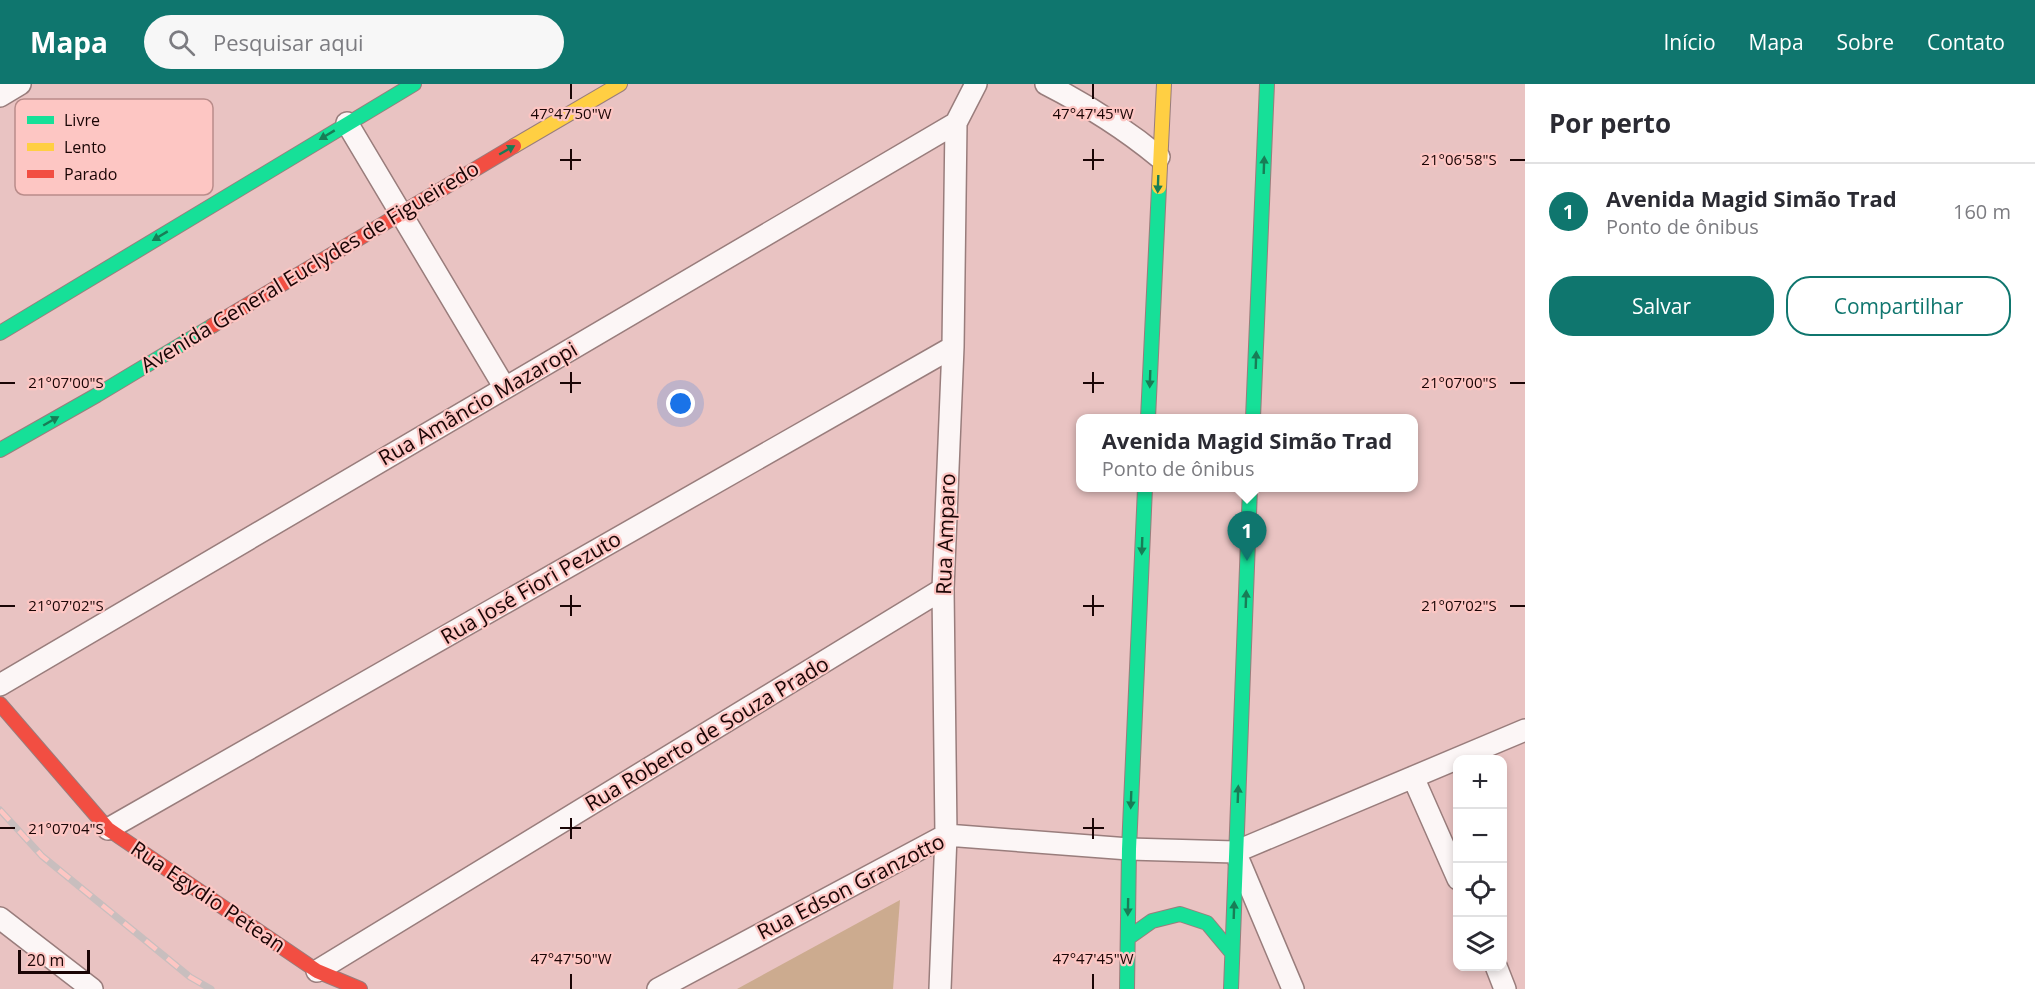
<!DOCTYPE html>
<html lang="pt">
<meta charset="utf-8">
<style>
body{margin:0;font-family:"Open Sans",sans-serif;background:#f7f7f7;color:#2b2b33}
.controls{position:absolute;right:18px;bottom:18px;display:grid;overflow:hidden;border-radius:12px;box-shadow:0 3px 9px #0003}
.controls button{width:54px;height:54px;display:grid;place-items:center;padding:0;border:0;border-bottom:2px solid #e1e1e2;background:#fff;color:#2b2b33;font:30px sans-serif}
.scale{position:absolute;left:18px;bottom:15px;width:72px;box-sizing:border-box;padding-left:6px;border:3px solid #1a0505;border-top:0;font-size:16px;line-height:21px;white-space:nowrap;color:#1a0505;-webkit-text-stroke:4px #fdc6c3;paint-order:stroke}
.you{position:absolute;left:681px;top:320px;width:21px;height:21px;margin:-15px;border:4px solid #fff;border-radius:50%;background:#1a73e8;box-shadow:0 0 0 9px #1a73e833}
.badge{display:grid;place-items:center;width:39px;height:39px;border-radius:50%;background:#0f766e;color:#fff;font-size:20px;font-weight:700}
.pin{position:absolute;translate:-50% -50px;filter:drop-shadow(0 2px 3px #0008)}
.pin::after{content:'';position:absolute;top:32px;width:21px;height:18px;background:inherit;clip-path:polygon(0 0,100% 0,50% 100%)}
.popup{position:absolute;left:1076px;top:330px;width:342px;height:78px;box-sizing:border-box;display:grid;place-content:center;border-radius:12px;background:#fff;filter:drop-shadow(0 2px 4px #0005);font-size:20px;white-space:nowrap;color:#7c7c81}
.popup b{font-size:22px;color:#2b2b33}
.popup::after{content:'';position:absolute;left:50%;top:100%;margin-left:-12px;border:12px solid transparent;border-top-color:#fff}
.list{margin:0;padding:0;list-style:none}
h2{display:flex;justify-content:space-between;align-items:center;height:78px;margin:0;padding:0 24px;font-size:26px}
h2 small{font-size:20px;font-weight:400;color:#7c7c81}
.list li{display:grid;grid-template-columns:39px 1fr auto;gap:18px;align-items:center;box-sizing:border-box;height:96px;padding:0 24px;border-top:2px solid #e1e1e2}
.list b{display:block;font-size:22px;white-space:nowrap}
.list p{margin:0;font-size:20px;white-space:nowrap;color:#7c7c81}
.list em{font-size:20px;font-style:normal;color:#7c7c81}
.actions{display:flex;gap:12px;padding:18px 24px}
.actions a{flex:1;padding:14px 0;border:2px solid #0f766e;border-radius:24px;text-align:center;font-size:21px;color:#0f766e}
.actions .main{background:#0f766e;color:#fff}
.icon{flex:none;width:33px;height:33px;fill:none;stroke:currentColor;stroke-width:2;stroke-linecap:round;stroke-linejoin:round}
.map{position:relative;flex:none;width:1525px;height:905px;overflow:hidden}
header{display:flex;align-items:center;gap:36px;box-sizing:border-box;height:84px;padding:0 30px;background:#0f766e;color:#fff}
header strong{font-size:28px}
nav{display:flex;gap:33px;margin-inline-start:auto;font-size:21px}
.search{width:420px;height:54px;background:#f7f7f7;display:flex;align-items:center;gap:15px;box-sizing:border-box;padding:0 21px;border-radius:33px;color:#7c7c81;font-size:22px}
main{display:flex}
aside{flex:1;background:#fff}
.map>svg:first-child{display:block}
</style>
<header>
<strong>Mapa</strong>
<div class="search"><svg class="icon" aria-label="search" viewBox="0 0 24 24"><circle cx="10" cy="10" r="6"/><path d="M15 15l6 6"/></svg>Pesquisar aqui</div>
<nav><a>Início</a><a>Mapa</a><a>Sobre</a><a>Contato</a></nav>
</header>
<main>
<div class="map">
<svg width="1525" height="905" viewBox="0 0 1525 905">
<rect width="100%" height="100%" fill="#e9c3c2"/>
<path fill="#ccab8f" d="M900,816L893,905H737Z"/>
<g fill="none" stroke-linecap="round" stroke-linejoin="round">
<defs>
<path id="street" d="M1046,0C1087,21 1124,44 1159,73
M0,12L20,0
M347,39L505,304
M0,601L956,39
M1413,693L1458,795
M108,745L953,263
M1239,777L1293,905
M0,834L92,905
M1496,882L1505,905
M317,887L943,505
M658,905L946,751L1129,765L1235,768L1525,646
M940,905L946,751L943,505L953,263L956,39L976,0"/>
<path id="fast" d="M0,249L414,0
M1148,334L1159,103
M1253,334L1267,0
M0,366L97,311L212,242
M1128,854L1152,837L1180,830L1207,839L1232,869
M1127,905L1129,765L1145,404
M1231,905L1250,404"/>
<path id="slow" d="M514,62L620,0
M1159,103L1164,0"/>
<path id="jam" d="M212,242L514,62
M0,620L108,745L317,887L360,905"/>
</defs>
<use href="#street" stroke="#997d7c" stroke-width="24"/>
<use href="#fast" stroke="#997d7c" stroke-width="16"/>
<use href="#slow" stroke="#997d7c" stroke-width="16"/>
<use href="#jam" stroke="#997d7c" stroke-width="16"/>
<use href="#street" stroke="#fcf6f6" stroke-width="21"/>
<use href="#fast" stroke="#16e098" stroke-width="14"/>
<use href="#slow" stroke="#ffcf43" stroke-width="14"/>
<use href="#jam" stroke="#f24e42" stroke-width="14"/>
<defs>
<path id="rail" d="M0,726L42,772L190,893L211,905"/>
</defs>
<use href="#rail" stroke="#c8bebe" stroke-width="7"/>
<use href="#rail" stroke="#fdc6c3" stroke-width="4.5" stroke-dasharray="14" stroke-linecap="butt"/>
</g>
<defs><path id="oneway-solid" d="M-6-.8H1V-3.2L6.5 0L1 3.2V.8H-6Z" transform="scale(1.5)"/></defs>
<g fill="#187d56">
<use href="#oneway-solid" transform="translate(327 51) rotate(149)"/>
<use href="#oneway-solid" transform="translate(507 66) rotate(-30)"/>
<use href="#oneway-solid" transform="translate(1264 81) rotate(-88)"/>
<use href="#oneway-solid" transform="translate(1158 100) rotate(92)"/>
<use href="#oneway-solid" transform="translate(160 152) rotate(149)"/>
<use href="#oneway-solid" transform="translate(1256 276) rotate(-88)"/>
<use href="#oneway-solid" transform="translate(1150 295) rotate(92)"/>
<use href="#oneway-solid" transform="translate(51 337) rotate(-30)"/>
<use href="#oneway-solid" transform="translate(1142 462) rotate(92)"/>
<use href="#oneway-solid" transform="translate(1246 515) rotate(-88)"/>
<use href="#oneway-solid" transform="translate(1238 710) rotate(-88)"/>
<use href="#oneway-solid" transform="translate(1131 716) rotate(92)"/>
<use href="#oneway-solid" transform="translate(1128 823) rotate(91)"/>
<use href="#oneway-solid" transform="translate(1234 826) rotate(-88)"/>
</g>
<path fill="none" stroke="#1a0505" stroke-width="2" d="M571,0V15M1093,0V15M571,65V86M1093,65V86M560,76H581M1083,76H1104M1510,76H1525M571,288V309M1093,288V309M0,299H15M560,299H581M1083,299H1104M1510,299H1525M571,511V532M1093,511V532M0,522H15M560,522H581M1083,522H1104M1510,522H1525M571,734V755M1093,734V755M0,744H15M560,744H581M1083,744H1104M571,890V905M1093,890V905"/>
<g text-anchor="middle" stroke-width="4.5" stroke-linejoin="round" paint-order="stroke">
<g font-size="21" fill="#1a0505" stroke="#fdc6c3">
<text transform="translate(310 183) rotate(-31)" y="7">Avenida General Euclydes de Figueiredo</text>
<text transform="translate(478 320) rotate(-30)" y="7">Rua Amâncio Mazaropi</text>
<text transform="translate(946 450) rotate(-88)" y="7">Rua Amparo</text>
<text transform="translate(531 504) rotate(-30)" y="7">Rua José Fiori Pezuto</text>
<text transform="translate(707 650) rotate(-31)" y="7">Rua Roberto de Souza Prado</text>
<text transform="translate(851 803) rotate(-27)" y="7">Rua Edson Granzotto</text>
<text transform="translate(208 813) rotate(34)" y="7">Rua Egydio Petean</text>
</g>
</g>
<rect x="15" y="15" width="198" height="96" rx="9" fill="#fdc6c3" stroke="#b98c8a" stroke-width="1.5"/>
<rect x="27" y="32" width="27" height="8" fill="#16e098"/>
<rect x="27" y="59" width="27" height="8" fill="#ffcf43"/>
<rect x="27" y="86" width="27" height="8" fill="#f24e42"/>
<g font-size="16" fill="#1a0505">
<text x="64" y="42">Livre</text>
<text x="64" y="69">Lento</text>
<text x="64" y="96">Parado</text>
</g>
<g font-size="15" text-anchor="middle" fill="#1a0505" stroke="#fdc6c3" stroke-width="4.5" stroke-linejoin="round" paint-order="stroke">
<text x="571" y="35">47°47'50"W</text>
<text x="1093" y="35">47°47'45"W</text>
<text x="1459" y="81">21°06'58"S</text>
<text x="66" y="304">21°07'00"S</text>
<text x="1459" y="304">21°07'00"S</text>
<text x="66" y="527">21°07'02"S</text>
<text x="1459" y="527">21°07'02"S</text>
<text x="66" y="750">21°07'04"S</text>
<text x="571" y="880">47°47'50"W</text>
<text x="1093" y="880">47°47'45"W</text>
</g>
</svg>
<div class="controls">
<button>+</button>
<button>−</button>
<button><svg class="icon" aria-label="locate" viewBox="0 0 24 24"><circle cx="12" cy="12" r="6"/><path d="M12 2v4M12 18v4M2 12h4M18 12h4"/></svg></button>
<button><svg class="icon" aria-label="layers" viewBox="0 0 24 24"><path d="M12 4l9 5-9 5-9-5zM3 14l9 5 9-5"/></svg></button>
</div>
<div class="scale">20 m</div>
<div class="you"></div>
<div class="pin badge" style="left:1247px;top:477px">1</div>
<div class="popup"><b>Avenida Magid Simão Trad</b>Ponto de ônibus</div>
</div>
<aside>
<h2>Por perto<small></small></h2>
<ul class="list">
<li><span class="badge">1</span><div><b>Avenida Magid Simão Trad</b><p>Ponto de ônibus</p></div><em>160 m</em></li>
</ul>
<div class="actions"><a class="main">Salvar</a><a>Compartilhar</a></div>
</aside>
</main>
